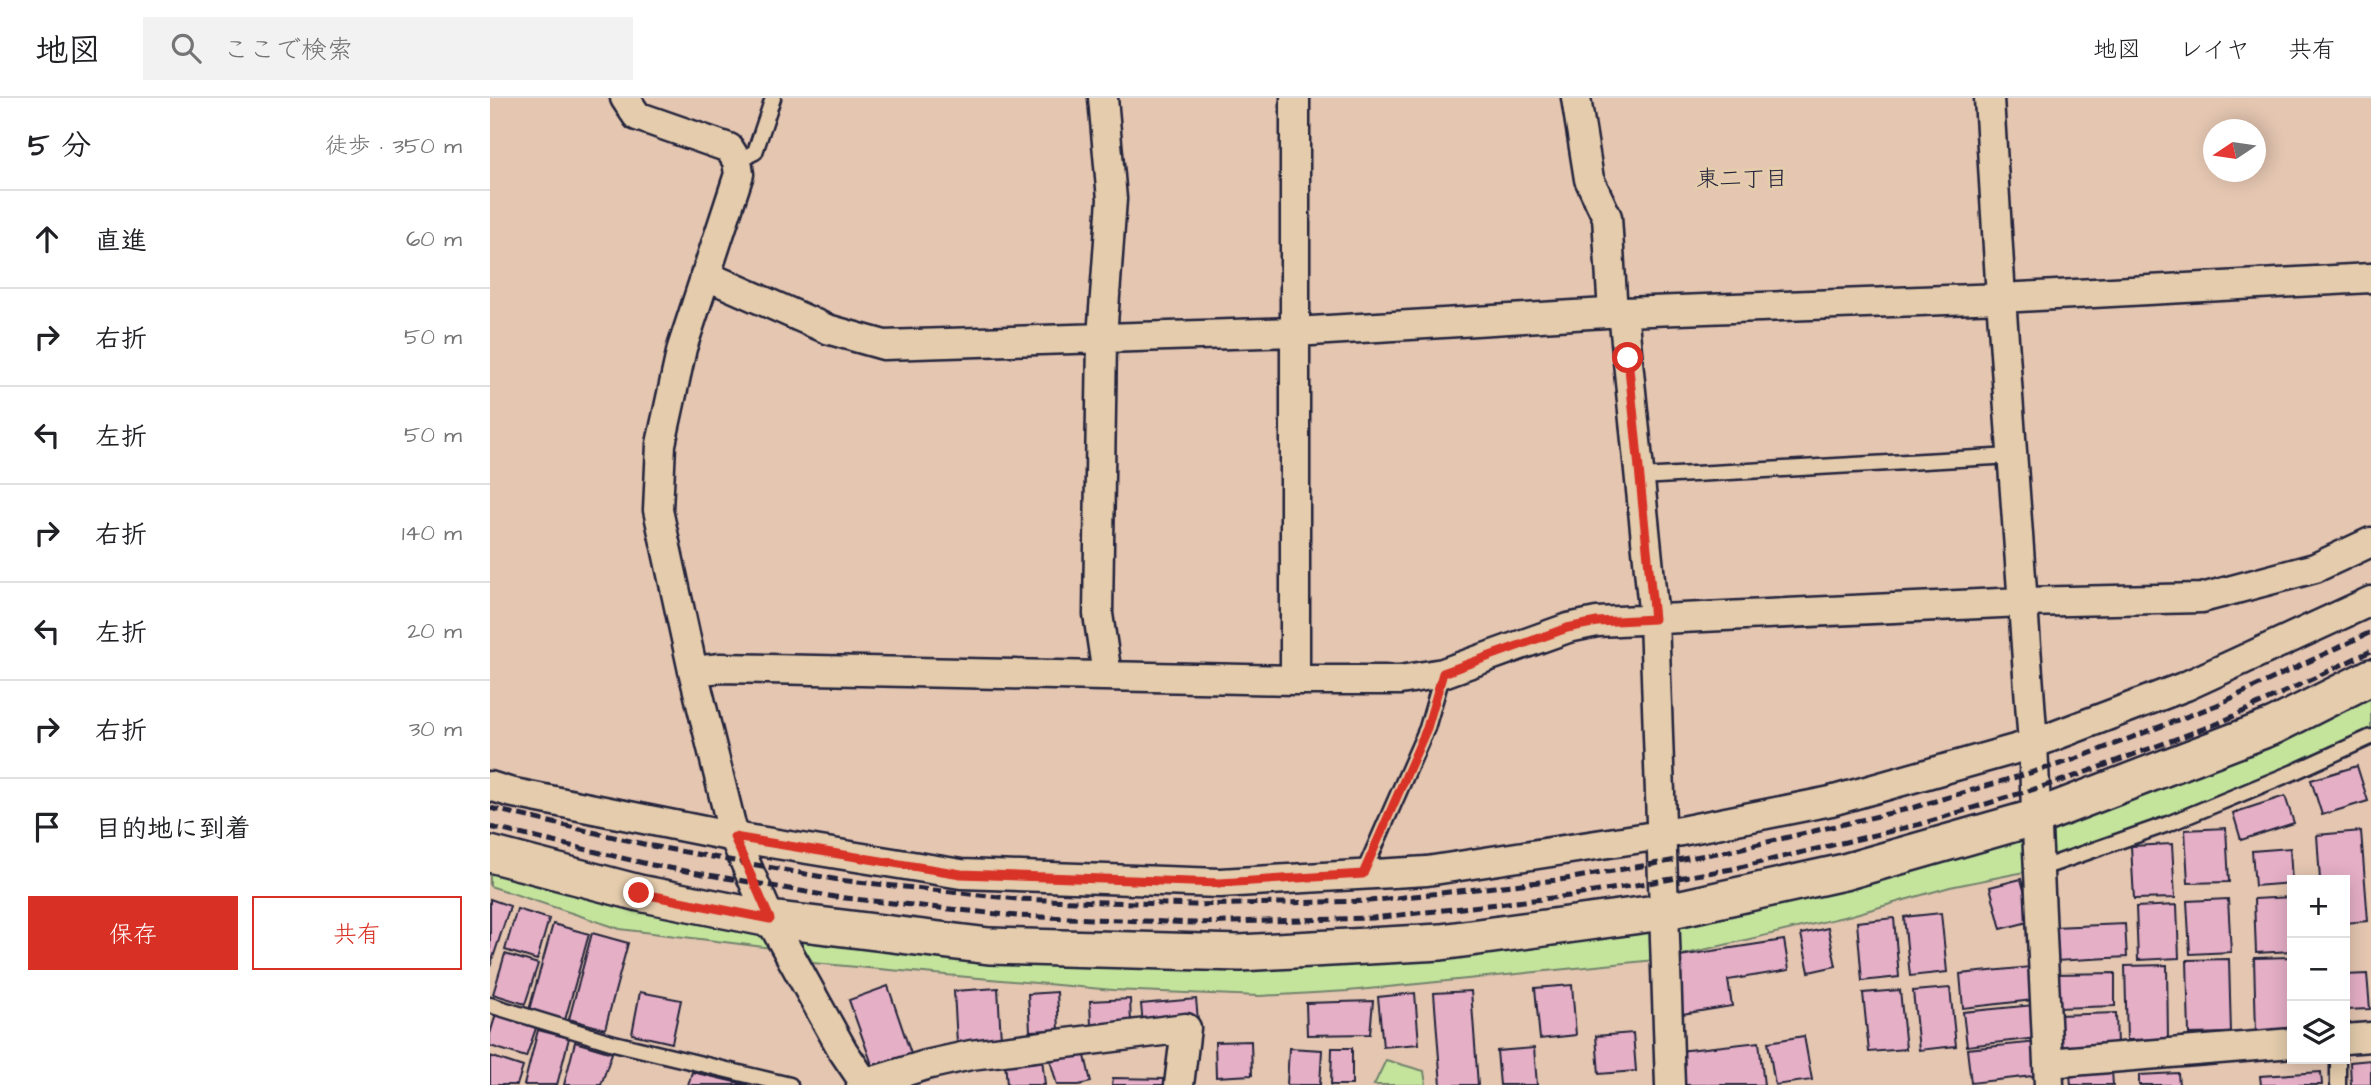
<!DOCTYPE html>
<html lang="ja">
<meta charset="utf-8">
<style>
body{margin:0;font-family:"Architects Daughter","Klee One",sans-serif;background:#f2f2f2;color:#202124}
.controls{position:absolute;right:21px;bottom:21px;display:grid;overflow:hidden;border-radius:0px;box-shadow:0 4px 18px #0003}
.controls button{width:63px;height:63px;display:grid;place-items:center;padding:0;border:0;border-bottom:2px solid #e0e0e0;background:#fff;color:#202124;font:35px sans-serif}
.compass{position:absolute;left:1713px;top:21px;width:63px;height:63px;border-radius:50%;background:#fff;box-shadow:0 4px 18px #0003;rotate:257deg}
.stop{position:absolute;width:21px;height:21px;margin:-16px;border:5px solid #d93025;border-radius:50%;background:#fff}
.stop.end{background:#d93025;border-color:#fff;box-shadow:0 2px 7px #0008}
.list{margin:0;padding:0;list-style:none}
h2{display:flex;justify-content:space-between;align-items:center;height:91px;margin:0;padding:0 28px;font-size:30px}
h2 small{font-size:23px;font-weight:400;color:#757577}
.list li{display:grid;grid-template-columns:46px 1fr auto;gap:21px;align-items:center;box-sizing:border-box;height:98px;padding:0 28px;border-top:2px solid #e0e0e0}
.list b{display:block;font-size:26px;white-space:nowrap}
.list em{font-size:23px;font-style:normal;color:#757577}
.actions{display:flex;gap:14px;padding:21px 28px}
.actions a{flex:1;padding:16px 0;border:2px solid #d93025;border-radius:0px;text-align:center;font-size:24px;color:#d93025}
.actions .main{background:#d93025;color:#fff}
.icon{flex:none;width:38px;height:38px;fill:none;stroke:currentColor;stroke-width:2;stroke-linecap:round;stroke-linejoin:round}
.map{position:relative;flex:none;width:1881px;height:987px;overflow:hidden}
header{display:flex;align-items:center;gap:42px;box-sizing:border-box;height:98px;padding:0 35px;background:#fff;border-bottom:2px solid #e0e0e0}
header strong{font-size:33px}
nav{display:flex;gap:38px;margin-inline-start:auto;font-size:24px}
.search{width:490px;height:63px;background:#f2f2f2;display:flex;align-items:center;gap:18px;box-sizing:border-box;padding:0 24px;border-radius:0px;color:#757577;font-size:26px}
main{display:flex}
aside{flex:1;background:#fff}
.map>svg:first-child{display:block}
</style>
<header>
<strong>地図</strong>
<div class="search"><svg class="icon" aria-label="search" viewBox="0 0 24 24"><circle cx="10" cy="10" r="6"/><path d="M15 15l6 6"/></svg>ここで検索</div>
<nav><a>地図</a><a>レイヤ</a><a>共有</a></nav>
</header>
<main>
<aside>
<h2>5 分<small>徒歩 · 350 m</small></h2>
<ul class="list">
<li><svg class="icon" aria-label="ahead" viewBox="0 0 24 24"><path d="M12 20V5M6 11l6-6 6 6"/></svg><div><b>直進</b></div><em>60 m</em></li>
<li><svg class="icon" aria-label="right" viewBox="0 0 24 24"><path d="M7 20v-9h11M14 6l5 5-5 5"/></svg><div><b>右折</b></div><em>50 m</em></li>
<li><svg class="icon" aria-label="left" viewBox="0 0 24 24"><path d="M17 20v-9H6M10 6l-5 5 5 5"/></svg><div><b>左折</b></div><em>50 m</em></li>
<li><svg class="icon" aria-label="right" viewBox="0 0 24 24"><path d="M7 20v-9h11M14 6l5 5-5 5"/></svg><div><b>右折</b></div><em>140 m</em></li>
<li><svg class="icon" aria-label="left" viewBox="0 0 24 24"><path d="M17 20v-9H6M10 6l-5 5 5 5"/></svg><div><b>左折</b></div><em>20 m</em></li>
<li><svg class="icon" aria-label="right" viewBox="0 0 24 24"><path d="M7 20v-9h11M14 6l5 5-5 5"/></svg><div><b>右折</b></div><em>30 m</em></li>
<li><svg class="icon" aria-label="arrive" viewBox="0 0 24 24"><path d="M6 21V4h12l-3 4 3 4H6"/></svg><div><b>目的地に到着</b></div></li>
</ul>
<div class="actions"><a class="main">保存</a><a>共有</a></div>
</aside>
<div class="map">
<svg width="1881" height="987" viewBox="0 0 1881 987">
<rect width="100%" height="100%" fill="#e4c6b1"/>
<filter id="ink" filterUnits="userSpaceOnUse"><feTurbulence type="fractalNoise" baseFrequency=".0143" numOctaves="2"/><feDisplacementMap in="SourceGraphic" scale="14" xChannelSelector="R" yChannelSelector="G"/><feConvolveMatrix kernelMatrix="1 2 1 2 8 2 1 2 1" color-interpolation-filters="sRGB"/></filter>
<g filter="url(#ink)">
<path fill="#c4e49c" stroke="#73836c" stroke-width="2" d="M1881,579V638L1549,771L1460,789L1362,817L1175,861L858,893L770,898L623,892L323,865L297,823L750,855L1354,774Z
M0,756L280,821L298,852L130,831L0,788Z
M896,962L934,973L936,987H884Z"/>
<path fill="#e5afc6" stroke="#22223b" stroke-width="2" d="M1867,668L1878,703L1832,717L1821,682Z
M1795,698L1804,725L1751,742L1743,715Z
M1736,730L1739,784L1698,785L1695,732Z
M1871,733L1878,823L1855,825V782H1830L1827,737Z
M1682,746L1685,800L1644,801L1641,748Z
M1800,750L1802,785L1765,788L1762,753Z
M1531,781L1542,823L1511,831L1500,789Z
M1802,799V853L1766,855L1764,801Z
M0,801L20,808L0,869Z
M1738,801L1741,854L1700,856L1697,803Z
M1687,807L1689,860L1648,862L1646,809Z
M27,811L59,821L47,862L15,852Z
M1451,815L1457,874L1420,878L1414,819Z
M1404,820L1409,879L1372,883L1367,824Z
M63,826L99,836L75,922L39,912Z
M1635,826L1637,859L1565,863L1563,829Z
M1338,830L1346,868L1319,874L1311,836Z
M102,835L138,845L115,931L79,921Z
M1294,842L1299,872L1238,882L1242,908L1192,916L1183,859Z
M15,856L48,866L35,906L3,896Z
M1802,859V934H1766L1764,860Z
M1739,861L1741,935L1699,936L1697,862Z
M1677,867L1678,941L1637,942L1635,868Z
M1540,869L1543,902L1473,910L1470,876Z
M1625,875V908L1567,910L1566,876Z
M1877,876L1880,911L1855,912V877Z
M1082,887L1086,937L1050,941L1045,890Z
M398,888L422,959L384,972L359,902Z
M508,890L511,942L467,945L464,893Z
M1460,890L1466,948L1429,952L1423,893Z
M1410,892L1416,951L1379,954L1373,895Z
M981,893L988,987H951L944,895Z
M150,894L191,902L182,945L142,936Z
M567,894L569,932L540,933L538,896Z
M925,895L929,946L893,949L888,899Z
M640,901L641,925L601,927L600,903Z
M706,901L708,922L653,927L651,906Z
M883,903L880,936L817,937L816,905Z
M1544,907L1547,940L1477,948L1473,914Z
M1626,915L1627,949L1568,950L1567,917Z
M6,916L46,930L36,959L0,948V936Z
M48,932L79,940L67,987H34Z
M1143,935L1146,973L1109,976L1106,938Z
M1314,938L1322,982L1285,987L1278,944Z
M761,943L762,977L726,979L725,944Z
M85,944L122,955L111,987H74Z
M1269,944L1274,987H1193L1189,953Z
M1548,944L1551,977L1481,985L1477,951Z
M593,949L601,984L589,987H567L559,958Z
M799,950L832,952L830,987H797Z
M842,950H862V987H841Z
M1044,950L1047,987H1010L1007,953Z
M0,958L33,969L27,987H0Z
M552,960L555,987H517L515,963Z
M1881,962V987H1861L1860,964Z
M1622,973L1623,987H1581L1580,976Z
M202,974L258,987H198Z
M1831,974L1832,987H1771L1770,978Z
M1688,975L1689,987H1649V977Z
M623,980L676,981V987H622Z"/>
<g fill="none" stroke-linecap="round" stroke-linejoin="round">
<defs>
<path id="service" d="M247,63L265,54L283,0
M1150,379L1522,358
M1549,771L1678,726L1804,674L1881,639
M873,776L937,630L953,575
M0,907L124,945L300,987
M1848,987V961"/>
<path id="minor" d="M135,0L147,18L239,50L247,63L249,76L192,250L171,346L168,412L203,573L244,739L280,821L353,953L376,987
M613,0L622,101L612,239L608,516L617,577
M805,0V582
M1086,0L1099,81L1117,119L1123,215
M1499,0L1511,200L1543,646L1559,987
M215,177L337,231L394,247L805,234L1133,214L1511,200L1881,180
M1133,214L1164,521L1180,987
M203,573L231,570L805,582H910L953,575L1078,530L1107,524L1532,504L1712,500L1825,470L1881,444
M0,688L19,694L244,739L471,776L730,785L937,773L1171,737L1341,703L1543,646L1696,588L1881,503
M1855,941L1881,939
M1558,965L1802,945
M371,987L436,967L481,957L696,930L689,987"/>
<path id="tertiary" d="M0,756L149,795L280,821L499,848L750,855L951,844L1173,814L1354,774L1547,719L1784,628L1881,579"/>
</defs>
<use href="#service" stroke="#22223b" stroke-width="19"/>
<use href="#minor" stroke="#22223b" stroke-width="33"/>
<use href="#tertiary" stroke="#22223b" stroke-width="40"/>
<use href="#service" stroke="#e4ccac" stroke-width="14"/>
<use href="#minor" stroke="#e4ccac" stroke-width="28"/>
<use href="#tertiary" stroke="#e4ccac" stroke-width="35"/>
<path stroke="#22223b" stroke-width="5" stroke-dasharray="10 5" stroke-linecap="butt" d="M0,710L162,748L349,782L527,801L704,807L879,803L1076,781L1239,753L1422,710L1580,663L1727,607L1881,534
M0,729L162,767L345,799L527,818L705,825L883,820L1079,798L1242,771L1431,726L1580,680L1729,625L1881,553"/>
</g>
</g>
<g fill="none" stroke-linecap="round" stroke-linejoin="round" filter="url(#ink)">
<path stroke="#d93025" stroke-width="9" d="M149,795L280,821L244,739L471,776L730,785L873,776L937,630L953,575L1077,530L1107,524L1164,521L1138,260"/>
</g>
<g text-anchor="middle" stroke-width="6" stroke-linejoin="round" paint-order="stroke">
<g font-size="23" fill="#22223b" stroke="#e4ccac">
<text x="1252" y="88">東二丁目</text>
</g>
</g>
</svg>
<div class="controls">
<button>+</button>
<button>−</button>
<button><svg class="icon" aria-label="layers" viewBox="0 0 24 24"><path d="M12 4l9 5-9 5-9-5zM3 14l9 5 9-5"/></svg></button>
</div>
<svg class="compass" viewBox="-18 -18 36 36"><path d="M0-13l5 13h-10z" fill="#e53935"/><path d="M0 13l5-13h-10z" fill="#757577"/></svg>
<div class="stop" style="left:1138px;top:260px"></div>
<div class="stop end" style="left:149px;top:795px"></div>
</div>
</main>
